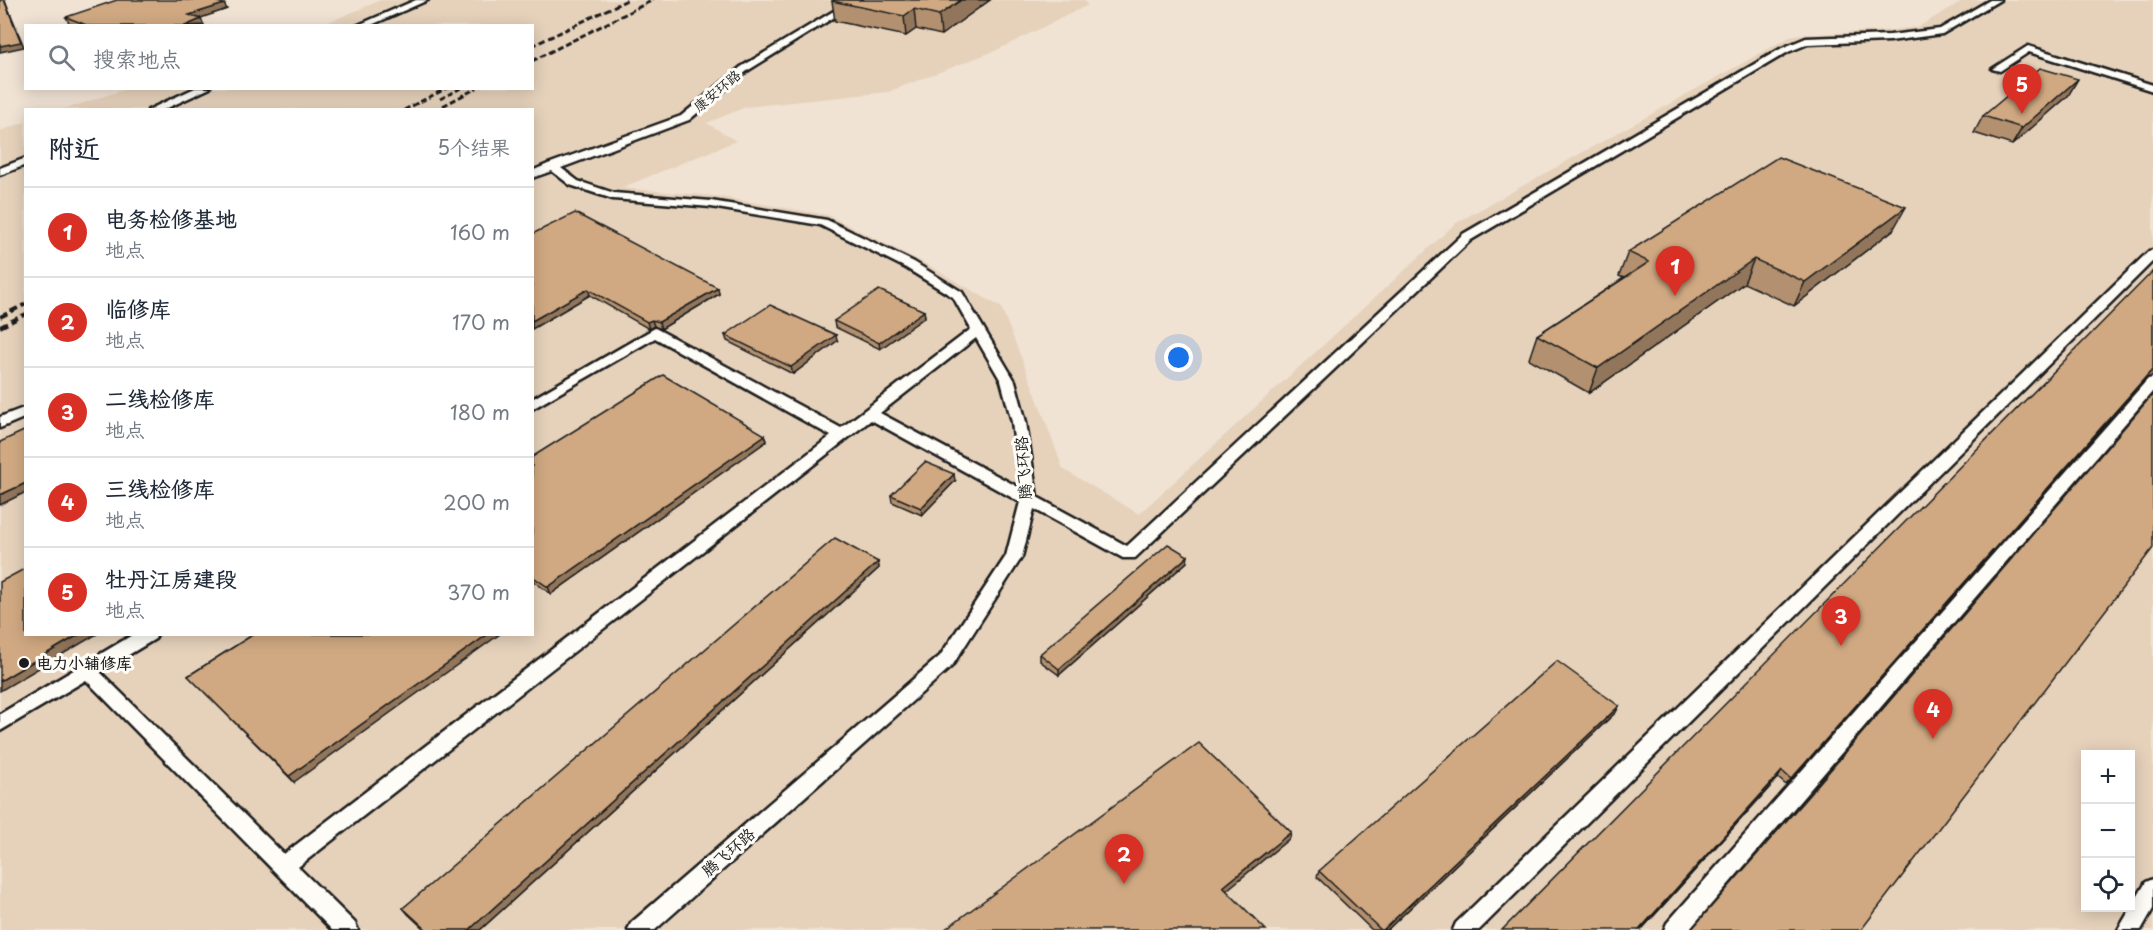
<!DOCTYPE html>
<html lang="zh">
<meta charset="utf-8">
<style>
body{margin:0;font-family:"Playpen Sans","LXGW WenKai TC",sans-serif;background:#f2f2f3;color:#1f2937}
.controls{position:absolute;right:18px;bottom:18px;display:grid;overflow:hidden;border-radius:0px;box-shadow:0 3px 15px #0003}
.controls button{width:54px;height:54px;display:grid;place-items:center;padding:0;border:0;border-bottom:2px solid #e0e1e3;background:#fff;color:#1f2937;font:30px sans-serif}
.you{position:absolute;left:1179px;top:358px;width:21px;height:21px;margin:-15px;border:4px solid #fff;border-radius:50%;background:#1a73e8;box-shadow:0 0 0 9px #1a73e833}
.badge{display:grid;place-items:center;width:39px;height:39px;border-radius:50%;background:#d93025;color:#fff;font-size:20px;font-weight:700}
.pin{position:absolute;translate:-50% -50px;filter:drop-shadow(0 2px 3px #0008)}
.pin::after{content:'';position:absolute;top:32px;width:21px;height:18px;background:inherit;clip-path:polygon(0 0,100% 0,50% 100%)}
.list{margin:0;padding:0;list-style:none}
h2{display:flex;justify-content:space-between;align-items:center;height:78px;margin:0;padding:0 24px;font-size:26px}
h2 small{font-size:20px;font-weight:400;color:#747a83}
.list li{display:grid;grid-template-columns:39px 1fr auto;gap:18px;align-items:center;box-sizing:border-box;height:90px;padding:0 24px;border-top:2px solid #e0e1e3}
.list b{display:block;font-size:22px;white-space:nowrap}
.list p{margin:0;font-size:20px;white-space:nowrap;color:#747a83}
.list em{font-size:20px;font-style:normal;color:#747a83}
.icon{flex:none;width:33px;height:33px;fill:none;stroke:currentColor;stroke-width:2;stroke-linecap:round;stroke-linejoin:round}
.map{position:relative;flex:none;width:2153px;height:930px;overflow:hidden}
.search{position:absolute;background:#fff;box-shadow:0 3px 15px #0003;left:24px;top:24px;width:510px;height:66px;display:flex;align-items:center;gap:15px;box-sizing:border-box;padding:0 21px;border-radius:0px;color:#747a83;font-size:22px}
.panel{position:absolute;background:#fff;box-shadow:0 3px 15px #0003;left:24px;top:108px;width:510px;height:528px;border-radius:0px}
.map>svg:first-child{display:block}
</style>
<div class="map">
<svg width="2153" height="930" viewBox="0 0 2153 930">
<rect width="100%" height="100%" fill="#f0e3d4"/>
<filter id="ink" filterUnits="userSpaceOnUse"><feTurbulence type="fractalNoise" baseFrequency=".0167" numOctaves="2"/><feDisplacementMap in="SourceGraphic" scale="12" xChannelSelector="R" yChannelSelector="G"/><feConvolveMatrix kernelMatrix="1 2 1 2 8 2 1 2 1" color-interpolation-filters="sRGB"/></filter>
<g filter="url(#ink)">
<path fill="#e6d2bb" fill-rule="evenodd" d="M381,0H1084L1088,5L997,50L888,92L746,107L707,123L736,141L621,188L715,196L828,215L928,265L1001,307L1033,387L1063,469L1139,514L1456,223L1793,35L1880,31L1918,27L1964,0H2153V930H0V131L25,122L26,634H532V110L65,109L129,88H532V26L322,25ZM2086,754H2130V908H2086Z"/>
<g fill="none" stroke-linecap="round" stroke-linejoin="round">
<defs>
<path id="service" d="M416,0H428L369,26H356Z
M852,0H862L747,71L689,120L561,168L578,181L614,193L711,201L827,220L914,262L962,292L1015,381L1026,422L1037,497L1127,546L1463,234L1782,48L1806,38L1890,35L1940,29L1990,0H2000L1942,34L1890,41L1808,44L1788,52L1471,240L1135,558H1123L1034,509L1022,557L952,666L655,930H628L631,923L940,656L1006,556L1020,502L871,420L298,867L355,923L358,930H332L86,680L0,731V714L134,634H157L155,639L100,672L284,854L831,436L655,338L532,409V399L655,328L841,428L971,329L953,297L906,268L820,225L711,207L613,199L570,185L552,171L532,178V171L548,164L681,116L741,67ZM976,338L1001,381L1012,422L1020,488L880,413Z
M2028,46L2153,85V91L2029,52L2000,71L1992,69Z
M195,88H210L163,110H148Z
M26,158V165L0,175V168Z
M2153,250V261L1479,930H1453L1456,923L2149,251Z
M2153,378V391L1689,930H1664L1667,923L2148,379Z
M26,407V417L0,428V417Z
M2153,879V909L2141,930H2118L2146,882Z"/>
</defs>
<use href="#service" stroke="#1c1c1c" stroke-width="5"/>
<use href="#service" fill="#fdfcf7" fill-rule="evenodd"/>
<path stroke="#1c1c1c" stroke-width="3" stroke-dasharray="6 3" stroke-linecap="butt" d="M532,46L627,0
M532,61L653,0
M440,99L461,88
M404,110L447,88
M435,110L477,88"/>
<path stroke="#1c1c1c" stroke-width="4" stroke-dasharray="8 4" stroke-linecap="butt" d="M0,317L26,304
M0,327L26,314"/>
</g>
<path fill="#b39170" stroke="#1c1c1c" stroke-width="1.5" d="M990,0L941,35L916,29L906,36L835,21L832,1Z
M227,9L198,18L204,25L202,26H77L69,23L66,17Z
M2068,96L2012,145L1974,133L1983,116Z
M1893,230L1794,306L1744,283L1589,393L1529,359L1537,335L1624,278L1619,276L1628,252Z
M532,234L718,288L719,294L661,329L654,326L649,329L590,295L532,329Z
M2153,271V376L2146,378L1786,785L1778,778L1641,930Z
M924,311L925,317L880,349L835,327L834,321Z
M725,335L837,341L793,374L727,341Z
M765,435L767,441L551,594L532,580V457Z
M955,481L922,515L892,502L891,495Z
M878,562L879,568L480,930H425L408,914L403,908Z
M1187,562L1059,675L1040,661V654Z
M254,634L294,782L188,676Z
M1619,706L1616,712L1387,930H1372L1317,877L1319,871Z"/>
<path fill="#92765b" stroke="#1c1c1c" stroke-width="1.5" d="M4,0H5L24,47L0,52Z
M961,0H990L941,35L939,15Z
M224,4L227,9L192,21L189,15Z
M914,9L916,29L906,36L904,16Z
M201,19L204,25L185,26Z
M2078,79L2068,96L2012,145L2022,128Z
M1906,207L1893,230L1794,306L1805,282Z
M1754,259L1744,283L1589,393L1598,368Z
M718,288L719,294L661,329L659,322Z
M588,289L590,295L532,329V321Z
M924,311L925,317L880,349L879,343Z
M652,320L654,326L649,329L647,322Z
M836,335L837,341L793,374L791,367Z
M2151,371H2153V376L2146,378L1786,785Z
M765,435L767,441L551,594L548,587Z
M954,474L955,481L922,515L921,508Z
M26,483V492L0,505V495Z
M1188,556L1187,562L1059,675V669Z
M878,562L879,568L480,930H469Z
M80,634H97L0,691V681Z
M488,634H500L294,782L289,776Z
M1619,706L1616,712L1387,930H1383Z
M1782,771L1778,778L1641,930H1639Z
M1291,832L1290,838L1222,894L1223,887Z"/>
<path fill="#d0a982" stroke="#1c1c1c" stroke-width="1.5" d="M0,0H4L21,42L0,46Z
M117,0H212L224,4L189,15L201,19L185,26H89L66,17Z
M833,0H961L939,15L914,9L904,16L832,1Z
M2040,68L2078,79L2022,128L1983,116Z
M1778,157L1906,207L1805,282L1754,259L1598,368L1537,335L1649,262L1628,252Z
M575,213L718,288L659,322L652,320L647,322L588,289L532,321V234Z
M2153,271V371H2151L1791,779L1782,771L1639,930H1502Z
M879,290L924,311L879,343L834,321Z
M770,305L836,335L791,367L725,335Z
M663,375L765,435L548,587L532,576V457Z
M2153,394V548L1861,930H1691L1809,795Z
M26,430V483L0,495V442Z
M925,462L954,474L921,508L891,495Z
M835,538L878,562L469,930H427L403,908Z
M1168,544L1188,556L1059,669L1040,654Z
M26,568V634H80L0,681V582Z
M254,634H488L289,776L188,676Z
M1557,661L1619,706L1383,930H1381L1319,871Z
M1199,743L1291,832L1223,887L1266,930H944Z"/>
</g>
<circle fill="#1c1c1c" stroke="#fdfcf7" stroke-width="2" cx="24" cy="663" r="6"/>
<g text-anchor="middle" stroke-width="6" stroke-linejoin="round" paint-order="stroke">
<g font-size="14" fill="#1c1c1c" stroke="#fdfcf7">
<text transform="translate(717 91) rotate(-40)" y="5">康安环路</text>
</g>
<g font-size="16" fill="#1c1c1c" stroke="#fdfcf7">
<text transform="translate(1023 468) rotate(-94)" y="6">腾飞环路</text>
<text transform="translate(728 852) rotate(-41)" y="6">腾飞环路</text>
</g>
<g font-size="16" font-weight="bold" fill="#1c1c1c" stroke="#fdfcf7" text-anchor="start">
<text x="36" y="669">电力小辅修库</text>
</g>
</g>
</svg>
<div class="controls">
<button>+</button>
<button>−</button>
<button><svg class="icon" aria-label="locate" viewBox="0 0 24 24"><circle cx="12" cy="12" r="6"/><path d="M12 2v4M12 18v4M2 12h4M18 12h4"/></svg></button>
</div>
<div class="you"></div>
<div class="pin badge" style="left:1675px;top:296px">1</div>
<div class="pin badge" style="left:1124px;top:884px">2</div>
<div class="pin badge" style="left:1841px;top:646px">3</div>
<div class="pin badge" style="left:1933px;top:739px">4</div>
<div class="pin badge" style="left:2022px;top:114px">5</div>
<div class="search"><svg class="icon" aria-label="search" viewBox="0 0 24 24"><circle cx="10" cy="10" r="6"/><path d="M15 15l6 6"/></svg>搜索地点</div>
<section class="panel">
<h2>附近<small>5个结果</small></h2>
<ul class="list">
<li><span class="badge">1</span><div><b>电务检修基地</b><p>地点</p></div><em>160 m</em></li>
<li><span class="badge">2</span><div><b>临修库</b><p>地点</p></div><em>170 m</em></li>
<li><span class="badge">3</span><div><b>二线检修库</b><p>地点</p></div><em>180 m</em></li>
<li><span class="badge">4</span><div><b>三线检修库</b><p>地点</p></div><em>200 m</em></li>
<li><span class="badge">5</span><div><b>牡丹江房建段</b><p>地点</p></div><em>370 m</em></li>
</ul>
</section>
</div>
